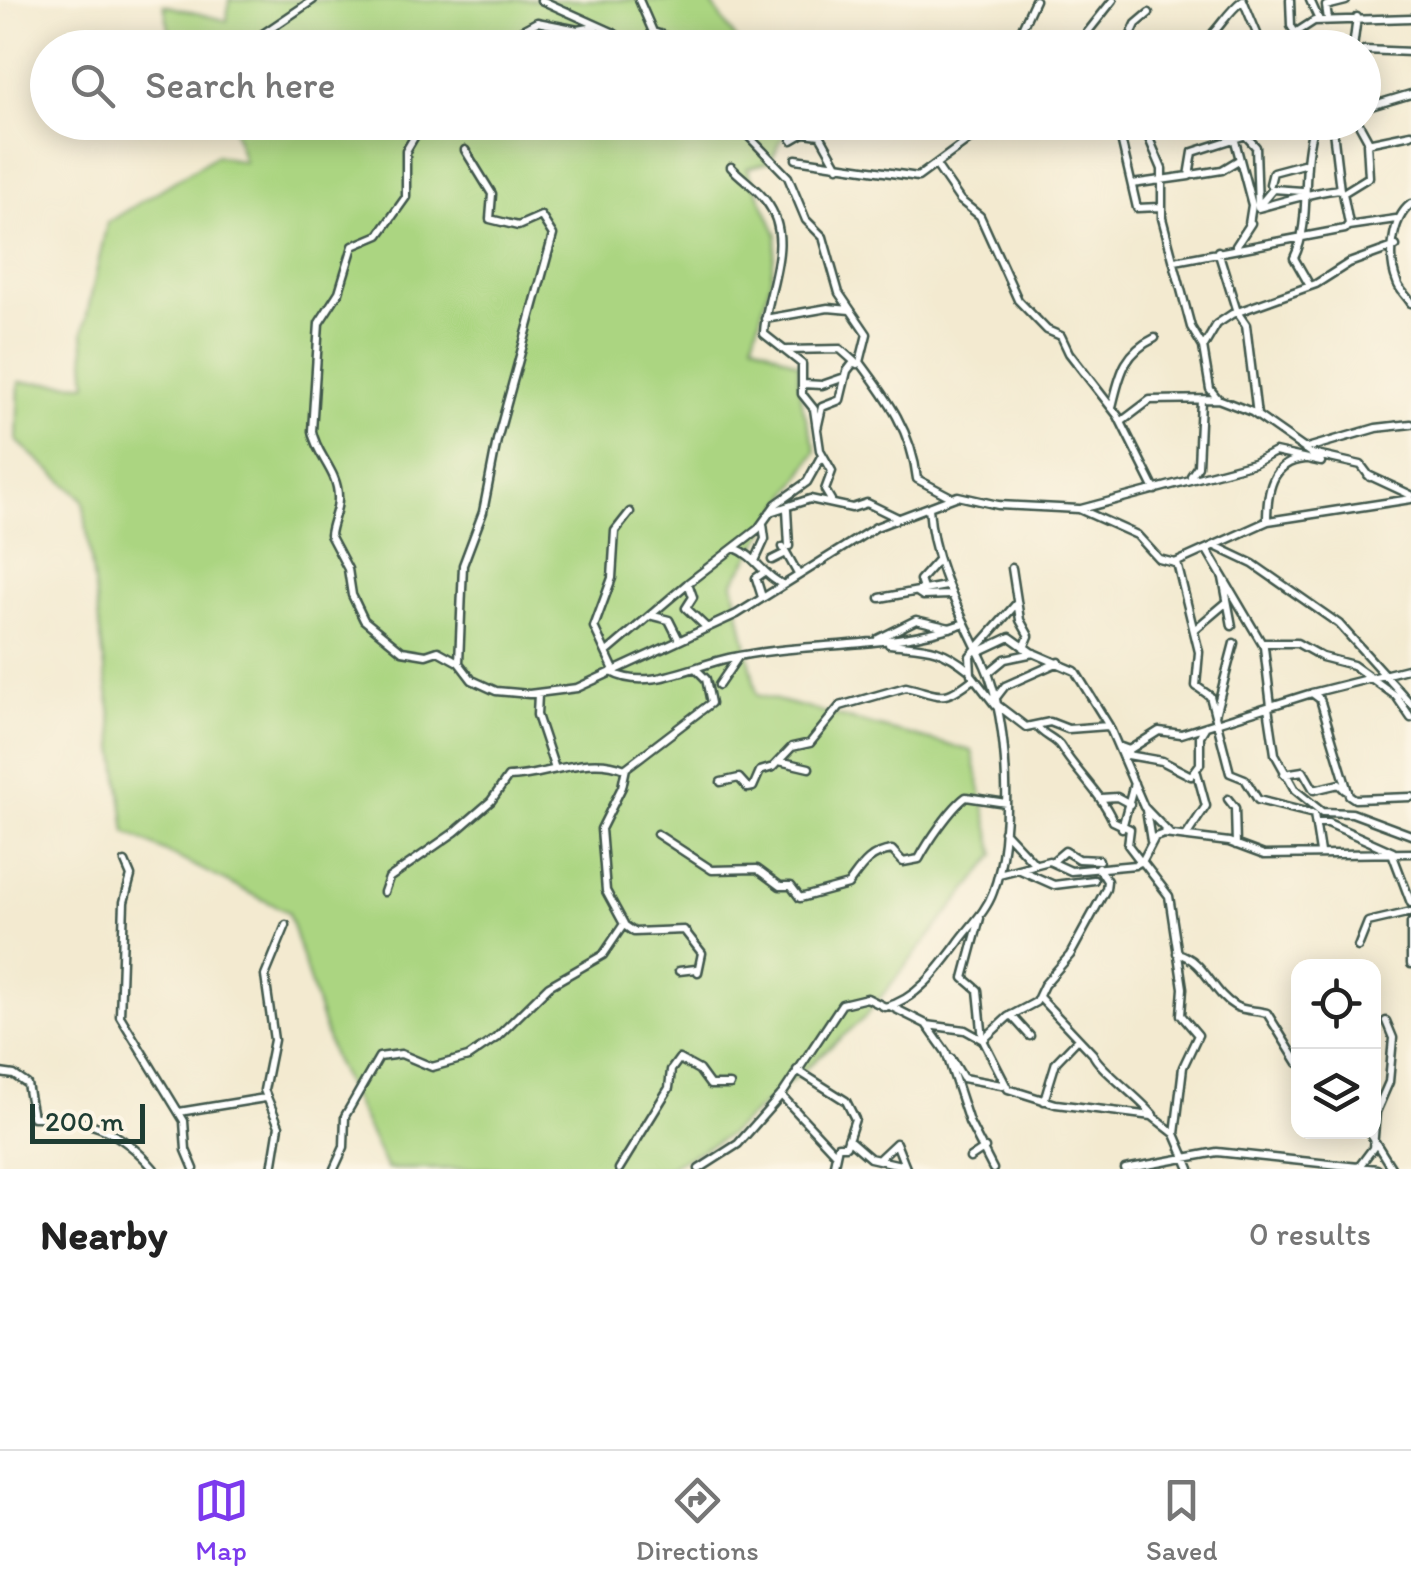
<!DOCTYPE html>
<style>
body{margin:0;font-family:Itim,sans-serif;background:#f2f2f2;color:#222}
.controls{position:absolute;right:30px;bottom:30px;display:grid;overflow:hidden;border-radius:20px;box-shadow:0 5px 25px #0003}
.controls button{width:90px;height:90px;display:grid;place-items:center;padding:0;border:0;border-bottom:2px solid #e0e0e0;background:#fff;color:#222;font:50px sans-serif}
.scale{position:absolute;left:30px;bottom:25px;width:115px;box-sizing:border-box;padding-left:10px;border:5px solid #1f3d34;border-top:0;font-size:28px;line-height:35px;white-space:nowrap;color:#1f3d34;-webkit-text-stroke:8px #fcf5e5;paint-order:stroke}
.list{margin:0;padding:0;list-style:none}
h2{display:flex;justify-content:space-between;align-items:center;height:130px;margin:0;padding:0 40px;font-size:42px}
h2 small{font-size:32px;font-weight:400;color:#767676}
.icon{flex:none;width:55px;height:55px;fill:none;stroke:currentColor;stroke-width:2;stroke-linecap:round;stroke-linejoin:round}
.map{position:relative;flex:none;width:1411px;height:1169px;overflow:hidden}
.search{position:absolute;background:#fff;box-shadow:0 5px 25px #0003;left:30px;right:30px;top:30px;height:110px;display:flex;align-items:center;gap:25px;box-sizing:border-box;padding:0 35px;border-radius:55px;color:#767676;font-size:38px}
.sheet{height:280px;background:#fff}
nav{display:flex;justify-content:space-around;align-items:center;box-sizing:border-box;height:140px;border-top:2px solid #e0e0e0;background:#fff;font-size:28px;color:#767676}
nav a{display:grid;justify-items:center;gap:5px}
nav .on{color:#7c3aed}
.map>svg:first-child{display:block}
</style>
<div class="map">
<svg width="1411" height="1169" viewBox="0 0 1411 1169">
<rect width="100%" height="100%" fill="#fcf5e5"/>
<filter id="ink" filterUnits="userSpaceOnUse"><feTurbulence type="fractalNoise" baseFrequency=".01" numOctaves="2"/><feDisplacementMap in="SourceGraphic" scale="20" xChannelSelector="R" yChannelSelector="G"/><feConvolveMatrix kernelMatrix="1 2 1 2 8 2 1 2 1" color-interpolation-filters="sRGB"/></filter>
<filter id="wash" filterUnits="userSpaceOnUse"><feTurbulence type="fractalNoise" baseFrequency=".0048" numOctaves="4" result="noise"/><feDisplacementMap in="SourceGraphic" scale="40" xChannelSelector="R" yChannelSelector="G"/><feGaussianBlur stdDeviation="2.25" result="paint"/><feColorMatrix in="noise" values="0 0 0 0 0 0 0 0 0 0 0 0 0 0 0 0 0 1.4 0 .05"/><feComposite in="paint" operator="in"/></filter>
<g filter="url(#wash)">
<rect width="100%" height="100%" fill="#f3ead0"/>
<path fill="#abd581" stroke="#65895a" stroke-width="2.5" d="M229,0H709L741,47L198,48L196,44L173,47L164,5L227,21Z
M232,123H790L770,162L747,168L777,235L770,283L753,342L799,364C796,402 807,414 816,451L733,583L757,695L972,751L995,855L864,1018L727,1136L665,1169H387L333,1057L288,912L126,832L83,499L17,441L19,382L87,384L83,333L107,223L217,155L244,162Z"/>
</g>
<g filter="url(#ink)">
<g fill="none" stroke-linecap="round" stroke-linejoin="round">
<defs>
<path id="minor" d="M541,0L612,32L634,48
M639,0L653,32L674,39L678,48
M1243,0L1263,48
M1290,0L1291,26L1305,48
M1310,0L1319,20
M1328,19L1326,6L1346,1
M242,48L313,0
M503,48L509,37L537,22L578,30L595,27
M1013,48L1035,0
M1075,48L1113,0
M1125,48L1136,24L1149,13
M1193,48C1217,37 1222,16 1243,0
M1272,48L1314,21L1411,18
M1353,48L1357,17
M1364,50L1411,52
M1364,108L1411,94
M423,122L406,151V197L379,235L353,246L339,292L319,323L312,431C316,455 338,471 338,497C339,509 331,523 330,535L348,569L352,595L364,620L402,651L426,655L438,651L458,662
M735,122L788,177L806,220L823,237L839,293L867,334L860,362C887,398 912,432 917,479L951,497
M1142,122L1162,169V218L1191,327L1203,347L1210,389L1218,399
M1230,122L1252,205L1249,224
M1332,122L1340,190
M1358,122L1369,142
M1147,133L1121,139L1137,208L1160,207
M1246,136L1256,147L1258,208C1286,201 1311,192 1340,189
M792,140L804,133L820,135L838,167
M465,150L492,194L490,219L518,226L541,216L553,235L497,440L483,512L463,565L459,663L472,680L496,691L529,694L577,688L737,614L876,527L958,496L998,505L1079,509L1137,535L1159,559L1175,563L1268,521L1411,499
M796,159L918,177L993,122
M936,165L960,200L980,216L1018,300L1047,330L1061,336L1069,353L1118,416L1155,490
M731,167C742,179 757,188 766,201C797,241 765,292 764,334L802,364V394L814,409L820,450L832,471L825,490L831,500
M1191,175L1222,170L1237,161
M1132,184L1189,176L1193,152L1287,122
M1270,184L1273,172L1303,164
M1411,204C1391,219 1388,260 1397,282C1399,290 1407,296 1411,303
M1258,207L1273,189L1302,191
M1348,226L1396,219
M1236,246L1251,223
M1218,251L1237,312L1246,325L1257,415
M1175,261L1345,229L1349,224L1343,193L1369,177L1367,143L1411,134
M1310,286L1294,258C1313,220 1299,167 1315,122
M765,319L828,308L850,310
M1204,346L1217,324L1232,314L1316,284L1349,263L1396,246
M787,350L840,349L857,364
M803,384L822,385L845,377
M1112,407C1120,375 1123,353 1155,338
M1121,422L1150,400L1218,399L1252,412L1312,454L1361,465L1370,477
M817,429L822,407L840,400L847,371L854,362
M1304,449L1376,428L1411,424
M1368,475L1411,495
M1191,476L1198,466L1201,400
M1081,509L1254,463L1275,452L1321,462
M787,510L789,546
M770,512L810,499L852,508L867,503L898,518
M1267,521C1267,492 1271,462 1304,459
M1215,546L1253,564L1339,624L1411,704
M783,547L798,574
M735,548C756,556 762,575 782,584
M1208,552L1264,647L1271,706
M772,560L786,553
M755,561L765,539L763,524
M1177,563L1199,652L1196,686L1210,696L1230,773L1245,779L1258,800L1314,814L1320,852
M1012,568L1020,620L1029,636L1024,648
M1223,578L1232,626
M923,589L920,580L937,561
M917,592L923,596L949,595
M762,597L756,578L763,573
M880,598L946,586
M653,616L669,620L679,640
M707,628L686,608L693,597L688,583L758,529L776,504L807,482L822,455
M1194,630L1227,602
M878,639L916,620L950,628
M1262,643H1297L1322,657L1353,665L1396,696L1411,718
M889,644C925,648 938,645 969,670
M607,652L687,584
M978,652L1010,637L1031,652L1075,671L1109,726L1144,807L1169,833
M614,670L594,627L612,578L615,531L630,512
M611,672C647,692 691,666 729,658C807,641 889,650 965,623
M988,673L1005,659L1034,653
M719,685L738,657
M1312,693L1320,699L1349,795L1355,799L1411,797
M538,694L537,715L555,769
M995,699L1005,686L1059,662
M996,704L1026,727L1050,722L1068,729L1108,726
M996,706L971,674L970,656L1017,603
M1268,707L1275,754L1295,790L1322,812L1352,813L1411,835
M1215,715L1234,643
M1037,726C1043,736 1056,738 1061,747C1076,772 1101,793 1113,821L1130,829L1128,845L1141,862
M1118,746L1129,750L1159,731L1181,734L1312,693L1411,668
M1122,754L1162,761L1191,776L1200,764V736L1206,726
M779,761L809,768
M1284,774L1303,771L1314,790L1339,784L1345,790
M721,782L739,778L748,788L753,787L760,771L773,767L792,747L810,743L840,706L906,687C941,695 941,704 973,679
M1101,798L1117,797L1130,804
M1228,799L1235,808L1236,845
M1146,810L1151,841
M1317,823H1328L1393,852
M1122,828L1134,783
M1004,831L1033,862
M657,834L712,870L757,869L780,886H791L800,898L848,885C860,869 868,853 892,850L903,862L919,859C928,842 951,808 966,797L1006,803
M1186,836L1206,806L1197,773
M1392,853L1411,903
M1142,861L1169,896L1183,988L1181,1015L1198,1035L1183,1067L1175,1134L1190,1169
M125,862L131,876L124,902L120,1016L184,1121L186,1150L194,1169
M1052,862L1065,851L1078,859L1099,860
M1018,869L1054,885L1094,880
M999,874L1049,861L1071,871L1135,865L1143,860L1155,837L1164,834L1229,842L1264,855L1411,853
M384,892L389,878L455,832L491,801L508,777C545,777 587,753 625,769
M980,918L964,978L978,990L983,1040L1008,1089L1056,1104L1152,1116L1175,1134
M1411,923V964
M624,925L634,932L684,930L702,953L698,972
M1358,947L1368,922L1411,912
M1177,953C1205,960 1211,992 1235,1006C1244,1011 1256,1010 1267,1013L1298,1063
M679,971L696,969
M1040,998L1093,1054C1098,1068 1139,1097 1153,1115
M890,1006L926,1024L946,1052L969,1122L993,1169
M1011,1015L1030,1036
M927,1025L965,1030L983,1040L1008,1017L1036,1002L1044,985L1070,955L1106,889L1107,881L1098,867
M951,1058L963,1078L1007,1086
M797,1070L846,1101L855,1119L846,1146H838L833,1169
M0,1073L14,1075L27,1084L33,1117C84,1116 120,1129 154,1169
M781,1095L836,1154
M1044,1101L1056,1062L1078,1039
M179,1112L265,1098
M1369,1132L1392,1169
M848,1139L870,1158L905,1166
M970,1158L985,1148
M879,1159L896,1143L906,1168
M1358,1168L1373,1148L1376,1112L1389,1082L1393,1038L1386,1021
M272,1169L279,1126L264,1090L274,1040L265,976L286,925
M334,1169L344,1147L345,1116L379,1057L401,1054L432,1067L468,1057L496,1038L549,986L603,955L624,924L606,891L601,829L622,787L626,768L711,703L706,679L695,668
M619,1169L669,1088L671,1070L679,1059L699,1070L710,1085H730
M699,1169L738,1144L783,1093L842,1004L867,998L885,1007C917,1000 940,967 958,943C970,926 986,912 993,892C1014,839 1009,718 985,666C961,613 933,567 929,508
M1125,1169L1217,1152L1377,1169"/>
</defs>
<use href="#minor" stroke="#3f574b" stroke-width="11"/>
<use href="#minor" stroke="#fff" stroke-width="6"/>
</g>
</g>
</svg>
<div class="controls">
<button><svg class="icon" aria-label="locate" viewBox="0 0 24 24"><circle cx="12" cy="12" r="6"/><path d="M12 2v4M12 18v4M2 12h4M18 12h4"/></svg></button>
<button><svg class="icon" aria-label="layers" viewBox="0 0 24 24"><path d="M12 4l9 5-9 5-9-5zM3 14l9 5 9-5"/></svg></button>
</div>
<div class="scale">200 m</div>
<div class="search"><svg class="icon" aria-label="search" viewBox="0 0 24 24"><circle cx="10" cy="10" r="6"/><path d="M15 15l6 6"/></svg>Search here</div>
</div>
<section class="sheet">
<h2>Nearby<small>0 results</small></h2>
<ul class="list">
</ul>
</section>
<nav>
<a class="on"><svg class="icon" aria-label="map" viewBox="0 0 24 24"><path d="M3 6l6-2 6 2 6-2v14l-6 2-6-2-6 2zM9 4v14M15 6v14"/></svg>Map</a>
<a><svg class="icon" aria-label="directions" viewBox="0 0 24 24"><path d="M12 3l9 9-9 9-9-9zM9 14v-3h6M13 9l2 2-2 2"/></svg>Directions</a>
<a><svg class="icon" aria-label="saved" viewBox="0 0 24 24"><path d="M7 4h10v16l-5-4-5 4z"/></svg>Saved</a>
</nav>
